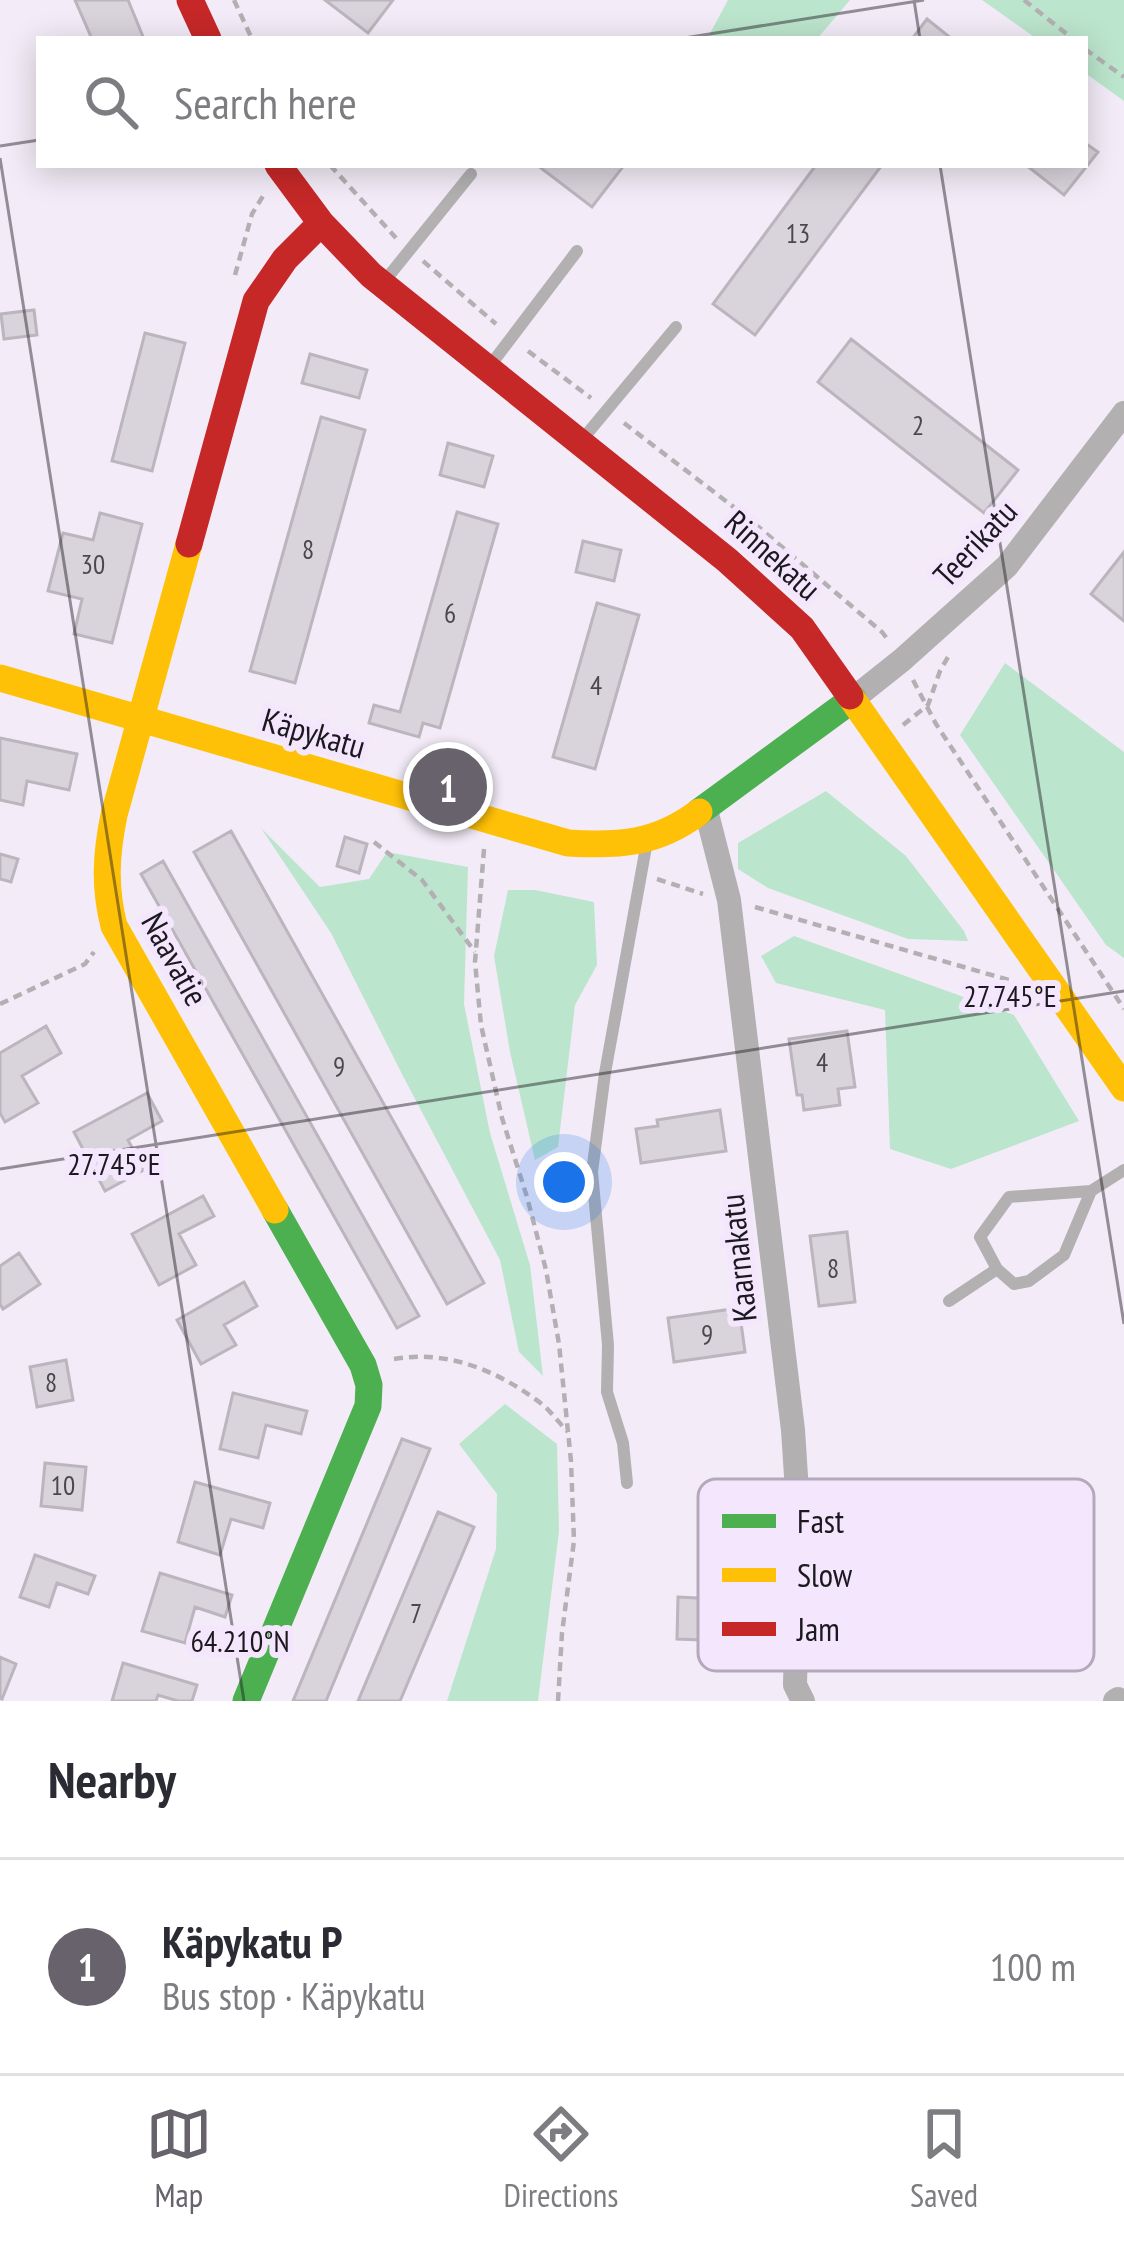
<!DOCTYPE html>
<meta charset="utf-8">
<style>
body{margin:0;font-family:"PT Sans Narrow",sans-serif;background:#f2f2f3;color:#2b2b33}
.you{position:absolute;left:564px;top:1182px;width:42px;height:42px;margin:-30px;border:9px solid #fff;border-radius:50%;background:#1a73e8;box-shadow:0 0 0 18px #1a73e833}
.badge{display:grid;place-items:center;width:78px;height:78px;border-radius:50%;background:#67626b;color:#fff;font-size:39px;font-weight:700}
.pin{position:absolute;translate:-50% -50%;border:6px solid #fff;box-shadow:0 3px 12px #0006}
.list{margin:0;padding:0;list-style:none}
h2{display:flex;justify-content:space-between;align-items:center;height:156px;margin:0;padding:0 48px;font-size:51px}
h2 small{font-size:39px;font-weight:400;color:#7c7c81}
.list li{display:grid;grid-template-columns:78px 1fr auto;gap:36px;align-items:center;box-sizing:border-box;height:216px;padding:0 48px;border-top:3px solid #e1e1e2}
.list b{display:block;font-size:45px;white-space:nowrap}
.list p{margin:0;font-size:39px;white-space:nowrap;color:#7c7c81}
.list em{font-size:39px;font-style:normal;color:#7c7c81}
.icon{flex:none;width:66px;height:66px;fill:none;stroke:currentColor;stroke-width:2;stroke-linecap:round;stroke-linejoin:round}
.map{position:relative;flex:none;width:1124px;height:1701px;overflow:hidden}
.search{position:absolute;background:#fff;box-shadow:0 6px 30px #0003;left:36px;right:36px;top:36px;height:132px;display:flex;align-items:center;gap:30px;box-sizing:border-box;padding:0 42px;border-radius:0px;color:#7c7c81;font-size:45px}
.sheet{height:372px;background:#fff}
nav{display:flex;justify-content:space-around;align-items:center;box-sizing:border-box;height:168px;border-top:3px solid #e1e1e2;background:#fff;font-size:33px;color:#7c7c81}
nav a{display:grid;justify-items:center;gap:6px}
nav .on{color:#67626b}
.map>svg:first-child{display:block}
</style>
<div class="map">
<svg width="1124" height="1701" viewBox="0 0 1124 1701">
<rect width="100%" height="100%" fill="#f3ecf8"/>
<path fill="#bce5cd" d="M728,0H850L817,39H707Z
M982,0H1124V101L1085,73V39H1037Z
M1005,663L1124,752V958L1106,945L960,735Z
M826,791L906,856L964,931L968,941L908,939L768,888L738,869V843Z
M261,828L320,887L369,879L387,852L468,867L464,1004L490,1133L530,1265L543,1376L519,1352L500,1260L404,1078L331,933Z
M508,890H535L594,902L597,965L575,1005L558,1147L535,1160L510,1052L494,956Z
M794,936L1014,1015L1079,1121L951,1169L890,1149L885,1010L776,983L761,956Z
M505,1404L557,1444L559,1531L538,1701H447L496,1549L497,1494L459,1444Z"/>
<path fill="#d9d3db" stroke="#bbb5bd" stroke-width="3" d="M75,0H128L144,39H92Z
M325,0H393L368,33Z
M927,19L952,39H912Z
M1085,143L1098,152L1064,195L1026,165H1085Z
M537,165H619L622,168L592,207Z
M816,165H882L755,335L713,304Z
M34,310L37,335L4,339L1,314Z
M145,333L185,343L152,471L112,461Z
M851,339L1018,470L984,513L818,382Z
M310,354L367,370L359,398L302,383Z
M321,417L365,430L295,683L250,671Z
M448,443L493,456L484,487L440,475Z
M457,512L498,524L440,728L423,723L419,737L369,723L374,705L400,712Z
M100,513L142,524L112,643L74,634L82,599L48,591L63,533L93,540Z
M583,541L621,550L614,581L576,572Z
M1124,552V621L1091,594Z
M597,603L639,615L595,769L553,757Z
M0,738L77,754L69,790L27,781L23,805L0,800Z
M231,831L484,1283L447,1304L194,852Z
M345,837L367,844L359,873L337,866Z
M0,854L18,859L11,882L0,879Z
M163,861L419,1316L397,1328L141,874Z
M46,1026L61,1053L22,1076L38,1103L5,1122L0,1113V1053Z
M847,1031L855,1087L838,1089L840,1105L804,1110L802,1095H797L789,1039Z
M147,1093L162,1121L128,1140L144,1170L105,1191L74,1132Z
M720,1110L726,1151L641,1163L636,1129L658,1126L657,1120Z
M203,1196L214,1216L179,1234L196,1265L159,1285L132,1234Z
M847,1232L855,1302L819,1306L810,1236Z
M19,1253L40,1284L3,1309L0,1304V1266Z
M244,1282L257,1306L224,1325L236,1345L201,1364L177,1320Z
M739,1308L745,1352L674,1362L668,1318Z
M66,1360L73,1400L37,1407L30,1367Z
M233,1393L307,1411L301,1434L266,1425L258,1458L220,1449Z
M402,1439L430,1449L326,1701H293Z
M45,1463L86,1467L82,1510L41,1506Z
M195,1482L270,1503L263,1528L231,1519L220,1555L178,1542Z
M438,1512L474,1527L400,1701H358Z
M35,1555L95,1576L88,1594L57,1583L49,1607L20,1597Z
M160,1573L232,1595L225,1617L195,1607L185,1643L142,1631Z
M678,1597L754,1601L752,1642L677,1639Z
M0,1657L16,1664L2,1699L0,1698Z
M123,1663L197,1685L192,1701H178L158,1695L156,1701H112Z"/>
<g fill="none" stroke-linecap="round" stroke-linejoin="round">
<path stroke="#b3b0b3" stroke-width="4.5" stroke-dasharray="9 6" stroke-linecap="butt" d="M234,0L252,39
M1024,0L1073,39
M1085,49L1124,77
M330,165L396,238
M423,261L496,324
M235,275L252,214L263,196
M528,351L591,398
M624,423L748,518L882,632L888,640
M913,680L936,724L1124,1009
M903,725L928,705L940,671L948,657
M374,842L422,880L475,952
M484,849L475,962L481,1025L502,1118L527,1197L546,1270L559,1344L571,1461L574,1541L562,1633L558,1701
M657,879L703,894
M755,907L1009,980
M0,1004L85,964L94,952
M394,1359C445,1350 494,1369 535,1399C548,1407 558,1422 568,1432"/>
<path stroke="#b2b0b1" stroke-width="12" d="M383,283L471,174
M489,367L577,251
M581,441L676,327
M997,1269L980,1237L1009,1197L1091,1191
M949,1301L997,1269L1014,1284L1029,1281L1064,1255L1091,1191L1124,1170
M627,1483L623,1443L607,1392L608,1345L592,1172L605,1073L646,847"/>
<path stroke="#b2b0b1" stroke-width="24" d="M853,699L902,660L1007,566L1124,413
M706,810L729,900L793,1430L799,1522L795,1685L803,1701
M1115,1701L1118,1699"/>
<path stroke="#4caf50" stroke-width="27" d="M699,812L853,699
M246,1701L368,1406L369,1385L363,1365L275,1210"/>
<path stroke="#ffc107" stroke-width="27" d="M189,544L114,815C106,854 104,887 114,926L275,1210
M0,678L568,843C619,846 657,844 699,812
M850,696L1124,1088"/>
<path stroke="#c62828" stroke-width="27" d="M190,0L208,39
M278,165L321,223L371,275L727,560L802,628L850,696
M189,544L256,301L285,259L321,223"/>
</g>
<path fill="none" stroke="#1c181f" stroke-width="3" stroke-opacity="0.45" d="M914,0L920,39M678,39L924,0M0,146L39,140M0,158L244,1701M940,165L1124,1324M0,1169L1124,991"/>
<g text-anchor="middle" stroke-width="12" stroke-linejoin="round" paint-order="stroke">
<g font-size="27" fill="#4b474e">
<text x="798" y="243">13</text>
<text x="918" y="435">2</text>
<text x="308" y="559">8</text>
<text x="93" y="574">30</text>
<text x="450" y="623">6</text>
<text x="596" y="695">4</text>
<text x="822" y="1072">4</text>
<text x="339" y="1076">9</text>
<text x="833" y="1278">8</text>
<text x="707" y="1344">9</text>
<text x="51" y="1392">8</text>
<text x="63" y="1495">10</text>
<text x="416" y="1623">7</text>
</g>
<g font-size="33" fill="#1c181f" stroke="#f4e7fd">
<text transform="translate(975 543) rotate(-47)" y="12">Teerikatu</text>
<text transform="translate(773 555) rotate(42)" y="12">Rinnekatu</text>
<text transform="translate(314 733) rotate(16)" y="12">Käpykatu</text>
<text transform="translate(175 959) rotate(61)" y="12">Naavatie</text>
<text transform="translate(738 1258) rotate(-96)" y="12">Kaarnakatu</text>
</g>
</g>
<rect x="698" y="1479" width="396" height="192" rx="18" fill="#f4e7fd" stroke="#b3a9ba" stroke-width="3"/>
<rect x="722" y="1514" width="54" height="14" fill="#4caf50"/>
<rect x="722" y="1568" width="54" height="14" fill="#ffc107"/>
<rect x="722" y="1622" width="54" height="14" fill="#c62828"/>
<g font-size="33" fill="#1c181f">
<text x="797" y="1533">Fast</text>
<text x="797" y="1587">Slow</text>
<text x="797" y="1641">Jam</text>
</g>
<g font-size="30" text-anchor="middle" fill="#1c181f" stroke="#f4e7fd" stroke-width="12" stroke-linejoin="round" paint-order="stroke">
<text x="1010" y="1007">27.745°E</text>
<text x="114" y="1175">27.745°E</text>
<text x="240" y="1652">64.210°N</text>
</g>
</svg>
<div class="you"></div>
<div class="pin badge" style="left:448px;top:787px">1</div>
<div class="search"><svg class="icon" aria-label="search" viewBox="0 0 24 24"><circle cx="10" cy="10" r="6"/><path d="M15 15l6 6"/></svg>Search here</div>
</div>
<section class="sheet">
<h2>Nearby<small></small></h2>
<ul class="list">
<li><span class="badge">1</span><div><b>Käpykatu P</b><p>Bus stop · Käpykatu</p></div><em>100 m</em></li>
</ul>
</section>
<nav>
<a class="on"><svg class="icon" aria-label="map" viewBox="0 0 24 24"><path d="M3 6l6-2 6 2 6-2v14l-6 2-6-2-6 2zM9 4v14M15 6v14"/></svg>Map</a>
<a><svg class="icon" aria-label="directions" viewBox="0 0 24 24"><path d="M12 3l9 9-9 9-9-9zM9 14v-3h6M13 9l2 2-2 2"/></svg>Directions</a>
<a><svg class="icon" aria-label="saved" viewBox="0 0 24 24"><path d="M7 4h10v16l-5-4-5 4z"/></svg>Saved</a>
</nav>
